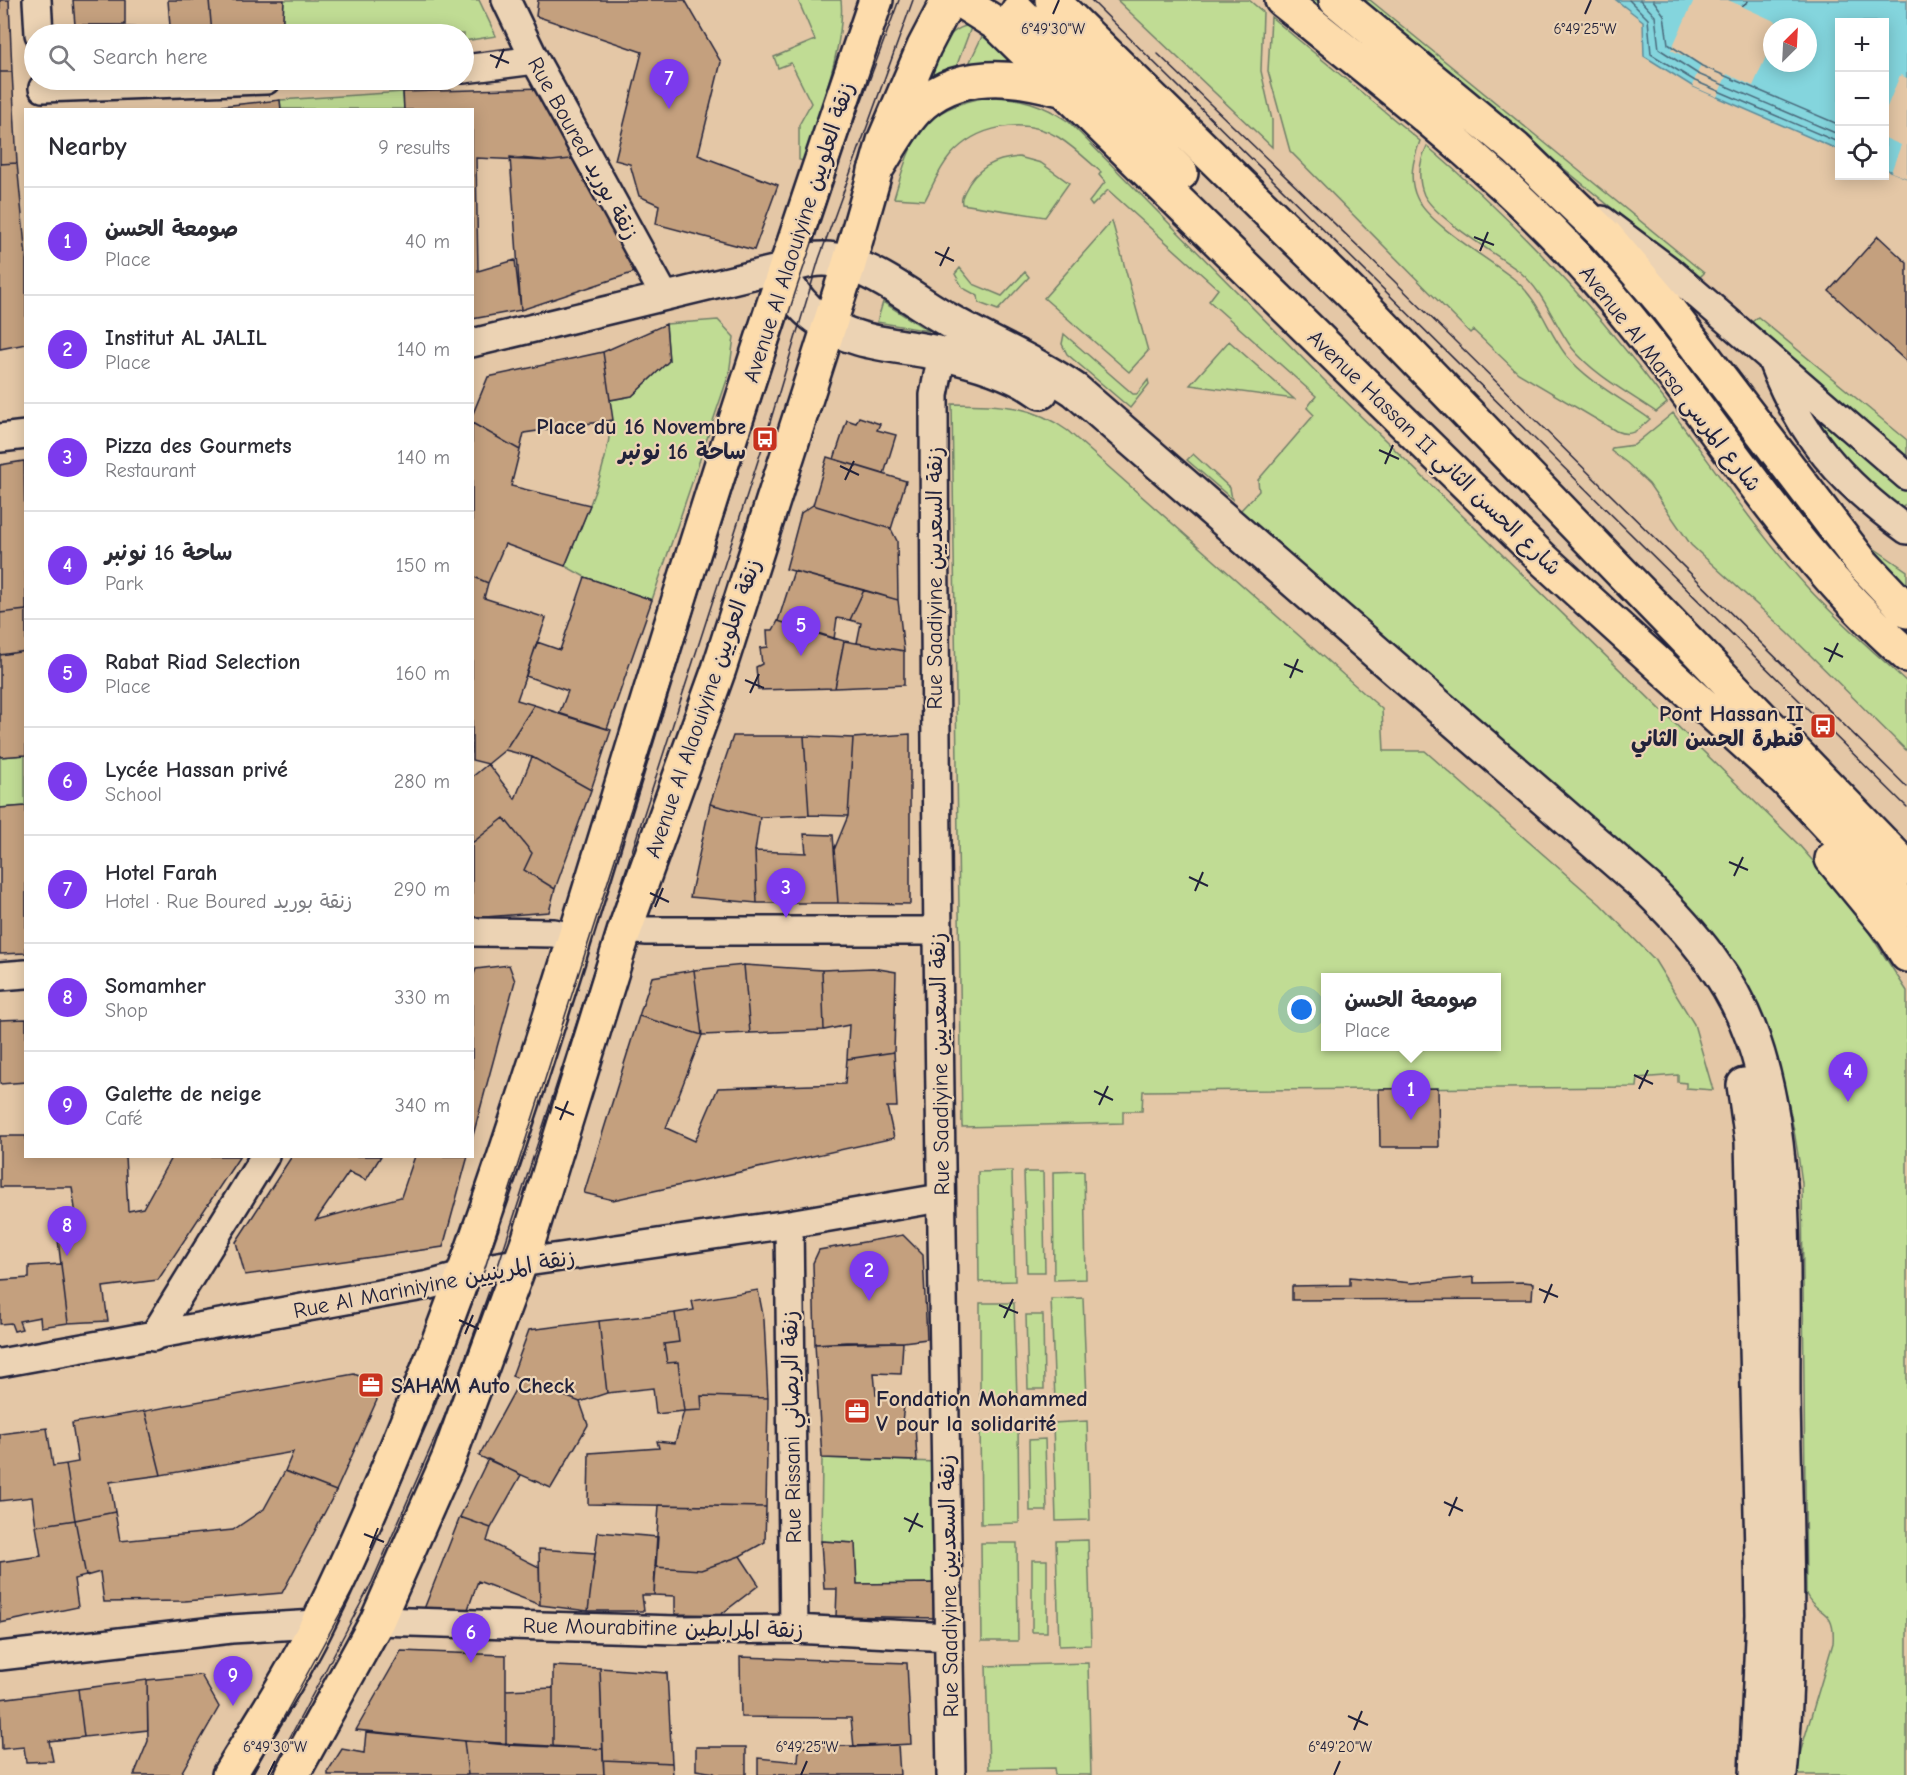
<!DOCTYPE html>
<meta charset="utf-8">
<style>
body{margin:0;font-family:"Comic Neue","Playpen Sans Arabic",sans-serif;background:#f7f7f7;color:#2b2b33}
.controls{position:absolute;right:18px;top:18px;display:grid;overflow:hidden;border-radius:0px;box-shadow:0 3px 15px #0003}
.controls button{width:54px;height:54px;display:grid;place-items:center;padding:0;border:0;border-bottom:2px solid #e1e1e2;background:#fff;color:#2b2b33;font:30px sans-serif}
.compass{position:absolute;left:1763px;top:18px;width:54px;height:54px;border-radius:50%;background:#fff;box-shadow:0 3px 15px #0003;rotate:24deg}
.you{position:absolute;left:1302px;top:1010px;width:21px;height:21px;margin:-15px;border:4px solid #fff;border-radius:50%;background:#1a73e8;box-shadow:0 0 0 9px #1a73e833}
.badge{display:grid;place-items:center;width:39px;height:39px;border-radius:50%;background:#7c3aed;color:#fff;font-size:20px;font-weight:700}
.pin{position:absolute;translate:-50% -50px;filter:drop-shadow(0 2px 3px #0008)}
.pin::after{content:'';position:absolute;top:32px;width:21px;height:18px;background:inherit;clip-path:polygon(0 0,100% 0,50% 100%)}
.popup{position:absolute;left:1321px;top:973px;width:180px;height:78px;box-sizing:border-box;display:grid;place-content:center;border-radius:0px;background:#fff;filter:drop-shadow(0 2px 4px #0005);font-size:20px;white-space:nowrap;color:#7c7c81}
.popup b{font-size:22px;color:#2b2b33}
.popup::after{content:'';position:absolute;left:50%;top:100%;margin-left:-12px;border:12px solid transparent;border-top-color:#fff}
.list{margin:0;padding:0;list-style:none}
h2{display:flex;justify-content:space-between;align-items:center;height:78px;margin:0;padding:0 24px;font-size:26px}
h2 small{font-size:20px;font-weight:400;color:#7c7c81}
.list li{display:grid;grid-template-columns:39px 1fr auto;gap:18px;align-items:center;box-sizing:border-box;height:108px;padding:0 24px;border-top:2px solid #e1e1e2}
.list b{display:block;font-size:22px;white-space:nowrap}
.list p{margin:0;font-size:20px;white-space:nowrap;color:#7c7c81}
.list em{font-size:20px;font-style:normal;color:#7c7c81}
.icon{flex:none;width:33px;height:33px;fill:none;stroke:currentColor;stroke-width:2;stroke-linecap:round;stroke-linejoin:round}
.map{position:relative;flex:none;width:1907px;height:1775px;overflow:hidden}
.search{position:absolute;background:#fff;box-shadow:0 3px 15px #0003;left:24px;top:24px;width:450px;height:66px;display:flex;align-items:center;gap:15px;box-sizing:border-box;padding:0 21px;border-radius:33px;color:#7c7c81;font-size:22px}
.panel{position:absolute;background:#fff;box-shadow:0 3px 15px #0003;left:24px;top:108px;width:450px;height:1050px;border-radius:0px}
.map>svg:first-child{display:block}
</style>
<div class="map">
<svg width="1907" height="1775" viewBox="0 0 1907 1775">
<rect width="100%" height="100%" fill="#e4c7a6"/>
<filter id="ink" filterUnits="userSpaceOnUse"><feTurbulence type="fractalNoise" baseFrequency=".0167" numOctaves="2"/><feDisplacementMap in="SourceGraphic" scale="12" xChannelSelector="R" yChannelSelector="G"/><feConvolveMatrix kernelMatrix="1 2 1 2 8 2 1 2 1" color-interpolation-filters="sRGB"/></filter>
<g filter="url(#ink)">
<path fill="#c0dc94" stroke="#717f68" stroke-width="1.5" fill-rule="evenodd" d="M284,0H479L496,36L464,41V34H282Z
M798,0H841C846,45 817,116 804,161L799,160V125L811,103L791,63L778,68L774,57L815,40Z
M1117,0H1249L1263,12L1261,71L1272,120V147Z
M1306,0H1317L1496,147L1557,205L1685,350L1678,356Z
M1359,0H1370L1704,273L1698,279Z
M1271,17L1420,141C1413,160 1408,179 1417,198C1429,225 1491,260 1515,280C1540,301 1547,330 1566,355C1587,381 1622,399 1650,419C1639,429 1632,438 1616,431L1518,373L1473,330L1470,333L1290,151L1268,71Z
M972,25L955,70L920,90C932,66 942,27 972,25Z
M985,30L1027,69L967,68Z
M403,92L404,109H281L280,100Z
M988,97C1020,97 1043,104 1069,122L1335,391L1799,845L1852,906L1907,991V1775H1796L1801,1750L1833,1643C1836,1607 1816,1616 1806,1594L1802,1183C1794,1120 1783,1068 1757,1010L1402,656L1240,511L1259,491L1258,480L1314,415L1307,408L1316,396L1209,301L1218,289L1108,190L1092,206L1089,202L1105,182L1099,175L1101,172C1087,160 1074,147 1058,137C1023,116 976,126 950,156C939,169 933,185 925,200L894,198C912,138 919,109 988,97Z
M1427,146C1517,223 1596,308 1667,403L1656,412C1628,393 1593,374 1572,348C1553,323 1545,293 1520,272C1497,254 1436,219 1424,195C1417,178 1419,162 1427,146Z
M1019,157L1041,163L1069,183L1045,217L962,204C961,199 962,197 965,191C976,168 994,159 1019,157Z
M1112,221L1148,351L1129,372L1044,298Z
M960,268L973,284L1002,296L1025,272L1029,277L998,310L979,303L978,296L963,288L955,274Z
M883,302L929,331L877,322Z
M1758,317L1907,440V459L1752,322Z
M718,320L734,337L729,374L652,600L585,577L565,566C584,519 617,451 610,400L632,396L669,361L666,324Z
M1064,334L1133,394H1137L1148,380L1149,384L1130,408L1067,354L1062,344Z
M1229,341L1294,399L1190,385Z
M1703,373L1874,597L1907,629V638L1845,578L1693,379Z
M1804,403L1907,490V503L1902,508C1861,480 1832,444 1804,403Z
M952,404C997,405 1030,403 1068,431L1382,709L1384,751H1425L1600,904L1654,959L1694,1024L1713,1090L1686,1088V1083L1678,1082V1075L1638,1078L1637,1087L1143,1091L1142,1111H1123V1123L962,1127ZM1326,978H1496V1046H1326Z
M1673,413C1717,472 1758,533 1807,587C1838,621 1873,651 1907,682V751L1788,633L1691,545L1649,484L1627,463L1611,451L1612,448L1634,445Z
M1193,454L1230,488L1232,499L1187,460Z
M1862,540L1907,571V592Z
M25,755V806L0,808V757Z
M1012,1171L1015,1281L979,1282L978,1172Z
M1084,1171L1086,1279L1054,1280L1053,1172Z
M1024,1172H1043L1045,1272H1027Z
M1083,1298L1087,1400L1055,1401L1051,1299Z
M980,1303H1014L1017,1399L980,1400Z
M1026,1315H1043L1044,1389H1028Z
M1087,1421L1090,1520L1056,1521L1053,1423Z
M980,1422H1018L1019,1523L981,1524Z
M1045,1439L1047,1511H1030L1029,1440Z
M822,1458L936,1462V1583L857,1584L854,1543L821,1541Z
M1088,1540L1091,1645L1059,1646L1056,1541Z
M981,1543H1017L1018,1641H982Z
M1032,1560H1047V1632H1032Z
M1088,1663L1091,1775H1055L1054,1768L989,1769L986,1666Z"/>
<path fill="#84d5dd" stroke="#5d8d9c" stroke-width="1.5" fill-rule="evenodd" d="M1616,0H1907V178L1885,169L1884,22H1840L1839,150L1692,86L1644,56L1643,21ZM1772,27H1808V63H1772Z"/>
<path fill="#e4c7a6" d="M1694,0H1728L1781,24L1779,27H1772V43L1753,86L1727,74L1717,97L1692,86L1701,64L1671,50Z
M1900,75L1907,78V178L1891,172L1901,145L1885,138V112Z"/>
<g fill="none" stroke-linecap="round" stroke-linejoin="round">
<path stroke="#496a7c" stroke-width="1.5" d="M1629,0L1648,19L1651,54L1695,81L1840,143
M1640,0L1655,16L1659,49L1698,74L1840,135
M1653,0L1664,15L1668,44L1702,66L1840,125"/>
<path stroke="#36465b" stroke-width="1.5" stroke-dasharray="8 6" stroke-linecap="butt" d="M1742,6L1750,0"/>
</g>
<path fill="#c4a07e" stroke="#22223b" stroke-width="1.5" d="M0,0H9L12,72H0Z
M73,0H125V25H75Z
M168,0H209L212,34H146V28L170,26Z
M209,0H284L282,34H212Z
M538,0H685L721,62L698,155L778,185L754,250L656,224L659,205L639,196L630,164L615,160L642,52L536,16Z
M75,25L146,28V34H76Z
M0,72H12L17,163L0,164Z
M542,88L581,158L551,161L476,158L478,271L515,260L521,310L472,319V110H404L403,92Z
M280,100L281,110H202V108Z
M510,157L551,161L581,158L641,270L521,310Z
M17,163L26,257V344L0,349V164Z
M1878,236L1907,263V362L1829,291Z
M666,324L669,361L632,396L610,400L603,352Z
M603,352L613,420L524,433L520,450L472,423V416L488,377Z
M859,417L880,424L877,430L896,435L884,474L834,459L847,420L856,423Z
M472,423L520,450L511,486L590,505L565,566L505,544L488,583L472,576Z
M827,457L906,481L891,529L813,505Z
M24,461L26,610L0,613V465Z
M813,505L891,529L897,541L898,600L786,569L801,513Z
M794,571L864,590L850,620L837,618L834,639L778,621Z
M472,576L488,583L484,598L546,618L517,700L534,705L505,750L488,764L472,760Z
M585,577L652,600L607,729L559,714L568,691L526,676L537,642L560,650Z
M864,590L898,600L904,651L857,643L861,623L850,620Z
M26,610V651L0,655V613Z
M778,621L844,641L835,688L758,690L756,667L762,664L760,648L768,647L767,630H773Z
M844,641L904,651V685L835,688Z
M26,651V755L0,757V655Z
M534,705L611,730L591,790L532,757L505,750Z
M910,734V904L838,903L834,850L848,816L853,738Z
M733,736H804L809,815L760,817L710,804Z
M804,736L853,738L848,816L809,815Z
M532,757L591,790L555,889L524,870L532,853L504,818L472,843V777L488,764L515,799Z
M710,804L760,817L755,851L757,903L690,897Z
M26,806V953L0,954V808Z
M504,818L532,853L524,870L555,889L549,912L472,918V843Z
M804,834L833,835L838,903H757L755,851L806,853Z
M509,965L515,981L472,1139V979L476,969Z
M744,965L750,1033L702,1035L694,970Z
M744,965L822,970L824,1030L750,1033Z
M873,968L896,972L894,1052L847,1059L849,1025L824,1030L822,970Z
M694,970L702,1035L639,1016L652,977Z
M639,1016L702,1035L666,1128L695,1141L718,1088L845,1084L847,1059L894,1052L897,1107H887L894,1138L613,1200L584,1193Z
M26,1019V1082L0,1084V1020Z
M1438,1088L1439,1147H1380L1379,1089Z
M0,1136H26V1156H125L128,1211L143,1208L172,1156H240L158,1280L103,1287L108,1321L68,1323L57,1231L78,1230L72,1187H0Z
M292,1156H381L366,1180L349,1172L316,1220L401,1197L415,1156H468L443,1247L245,1275L236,1242Z
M903,1235L923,1255L927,1339L903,1342L815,1344L813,1263L819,1250Z
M61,1264L68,1323L41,1327L40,1317L19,1321L22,1329L14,1331L11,1323L0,1324V1280L29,1278V1266Z
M1350,1277L1412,1283L1474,1277V1283L1523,1282L1533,1283L1532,1299L1292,1300V1286L1350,1285Z
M758,1290L764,1320L768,1398L701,1396L702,1410L684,1411L678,1362L667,1363L664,1344L679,1342L675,1313L694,1310L692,1301Z
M675,1313L679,1342L664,1344L667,1363L678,1362L684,1411L656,1414L653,1388L607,1393L599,1321Z
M599,1321L607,1393L580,1402L512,1376L529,1330Z
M846,1342H903L901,1374L874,1373L876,1395L905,1399L902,1421L915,1422L917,1461L822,1458L815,1344Z
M354,1374L372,1381L377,1400L336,1491L285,1471L293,1452L161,1475L145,1411Z
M521,1379L580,1402L588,1425L551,1488L479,1456Z
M701,1396L768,1398L766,1507L588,1504L589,1453L659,1448L657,1441L675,1443L684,1411L702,1410Z
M145,1411L161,1475L110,1482L115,1512L75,1520L66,1464L78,1462L72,1423Z
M47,1428L53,1466L66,1464L75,1520L36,1526L32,1497L0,1501V1434Z
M488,1459L521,1475L491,1528L460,1517Z
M285,1471L336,1491L282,1593L185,1601L104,1602L100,1572L86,1576L75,1520L115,1512L120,1541L233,1530L264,1509Z
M659,1505L766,1507L765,1542L740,1556L701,1570L655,1567Z
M460,1517L491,1528L487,1541L539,1567L540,1605L478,1581L467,1612L424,1609Z
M75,1520L86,1576L74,1579L78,1607L0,1623V1562L41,1556L36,1526Z
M598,1532L658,1537L654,1595H642L644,1611H588Z
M821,1541L855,1543L857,1584L936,1583L937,1618L836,1616L837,1589H824Z
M539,1549L595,1553L588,1611L540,1605Z
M740,1556L759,1585L720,1615L675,1614V1596L654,1595L655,1567L701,1570Z
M401,1651L506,1655V1745L356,1730Z
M740,1657L907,1663L911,1744L854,1747L851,1718L741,1717Z
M553,1666L600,1668L603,1749L553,1747Z
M600,1668L667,1673L672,1763L603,1760Z
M201,1675L219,1707L180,1775H134L148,1741L147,1680Z
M147,1680L148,1730L84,1737L78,1689Z
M553,1688V1747L506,1745V1690Z
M78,1689L84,1737L49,1741L53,1761L26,1762L24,1747L2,1749L0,1699Z
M366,1732L464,1741L468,1775H328V1771L342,1749L364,1753Z
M464,1741L603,1749L604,1775H468Z
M898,1745L900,1775H758V1758L798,1762L799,1747Z
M696,1747H746V1775H714V1773L696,1770Z
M603,1760L672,1763L673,1775H604Z"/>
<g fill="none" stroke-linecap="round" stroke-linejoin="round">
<defs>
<path id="street" d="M37,0L39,34
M506,0L535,60L664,295
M464,69L535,60
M43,88L266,80
M1602,220L1670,271L1907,476
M472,343L786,267
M942,354L934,395C935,855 943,1315 951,1775
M1772,361C1801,437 1842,483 1907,530
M0,438L26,435
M625,929L647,931H937
M472,932L554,933L576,938
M0,976L26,974
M789,1224L794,1629
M153,1337L265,1156
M0,1363L429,1285L498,1266L789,1224L940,1198
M377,1621L676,1630L794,1629L949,1637
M0,1656L231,1629L317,1624"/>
<path id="secondary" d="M786,267C803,261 818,257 835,260C876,269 912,299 948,320C991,345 1033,361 1075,390L1647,888C1692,932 1732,979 1753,1039C1791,1148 1782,1284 1783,1399C1785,1524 1792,1650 1780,1775
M783,279C793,293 802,307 816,317C853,346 899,344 943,354C976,361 1013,372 1041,392
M1744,1085L1752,1141L1762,1553L1763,1615L1756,1775"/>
<path id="primary" d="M1282,0C1394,90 1508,177 1602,286C1707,407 1786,549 1907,655
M1336,0L1516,149L1605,235L1664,304L1861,562L1907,611
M229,1775C260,1724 294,1672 320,1619C470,1310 561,978 663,651C730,433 802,216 876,0
M292,1775L377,1621L449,1458L468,1405L529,1239L625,929L719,669L849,264L884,141L924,47L948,1"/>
<path id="highway" d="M959,0L997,24L1545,561L1786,780L1907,909
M1052,0L1356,298L1907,868
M1018,11L1181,173
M875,171C888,151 900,127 916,110C956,68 1015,76 1064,90
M1832,859L1893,933L1907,955"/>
</defs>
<use href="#street" stroke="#22223b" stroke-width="32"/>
<use href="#secondary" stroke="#22223b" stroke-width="38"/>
<use href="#primary" stroke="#22223b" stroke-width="38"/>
<use href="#highway" stroke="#22223b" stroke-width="38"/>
<use href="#street" stroke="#ecd3b4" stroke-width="27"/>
<use href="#secondary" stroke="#ecd3b4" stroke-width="33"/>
<use href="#primary" stroke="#fddcac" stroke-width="33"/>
<use href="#highway" stroke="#fddcac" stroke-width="33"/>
<path stroke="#22223b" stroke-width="1.5" d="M1091,0L1907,807
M1158,54L1388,275L1907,787
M252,1775L360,1577L433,1410L484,1271L797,287L846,143L899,0
M270,1775L372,1582L445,1415L498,1266L765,439L819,259L913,0"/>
</g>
</g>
<path fill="none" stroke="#22223b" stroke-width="2" d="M1053,14L1059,0M1585,14L1591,0M490,55L509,63M496,68L504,49M1474,237L1494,245M1480,251L1488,232M935,252L954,261M940,266L949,247M1379,450L1399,459M1385,464L1393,445M840,466L859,475M845,480L854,461M1824,648L1843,657M1829,662L1838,643M1284,664L1303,672M1290,678L1298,659M745,680L764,688M750,693L759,674M1729,862L1748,870M1734,876L1743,857M1189,877L1208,886M1195,891L1203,872M650,893L669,902M655,907L663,888M1634,1075L1653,1084M1639,1089L1648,1070M1094,1091L1113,1100M1099,1105L1108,1086M555,1107L574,1115M560,1120L568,1101M1539,1289L1558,1297M1544,1303L1552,1284M999,1305L1018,1313M1004,1318L1013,1299M459,1320L479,1329M465,1334L473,1315M1444,1502L1463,1511M1449,1516L1457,1497M904,1518L923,1527M909,1532L918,1513M364,1534L384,1542M370,1548L378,1528M1348,1716L1368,1725M1354,1730L1362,1711M268,1775L275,1761M801,1775L807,1761M1334,1775L1340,1761"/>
<defs>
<symbol id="bus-square" viewBox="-11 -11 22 22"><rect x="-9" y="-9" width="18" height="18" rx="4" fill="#c8321e" stroke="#ecd3b4"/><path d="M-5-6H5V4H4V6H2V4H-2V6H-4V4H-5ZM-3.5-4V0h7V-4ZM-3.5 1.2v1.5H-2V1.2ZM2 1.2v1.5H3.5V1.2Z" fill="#fff"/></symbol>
<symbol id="office-square" viewBox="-11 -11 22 22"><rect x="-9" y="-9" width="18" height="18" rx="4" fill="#c8321e" stroke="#ecd3b4"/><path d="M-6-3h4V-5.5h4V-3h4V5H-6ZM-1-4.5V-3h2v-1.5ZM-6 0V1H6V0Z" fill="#fff"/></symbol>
</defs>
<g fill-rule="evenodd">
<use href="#bus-square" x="750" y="424" width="30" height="30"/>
<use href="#bus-square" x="1808" y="711" width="30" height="30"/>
<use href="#office-square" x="356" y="1370" width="30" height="30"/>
<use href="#office-square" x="842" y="1396" width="30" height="30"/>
</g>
<g text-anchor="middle" stroke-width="4.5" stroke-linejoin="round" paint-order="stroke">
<g font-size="22" fill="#22223b" stroke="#ecd3b4">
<text transform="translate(584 148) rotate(61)" y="8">Rue Boured زنقة بوريد</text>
<text transform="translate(798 232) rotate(-72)" y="8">Avenue Al Alaouiyine زنقة العلويين</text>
<text transform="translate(1671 378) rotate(52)" y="8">Avenue Al Marsa شارع المرسى</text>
<text transform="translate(1435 452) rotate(44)" y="8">Avenue Hassan II شارع الحسن الثاني</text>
<text transform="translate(934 578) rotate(-90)" y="8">Rue Saadiyine زنقة السعديين</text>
<text transform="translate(702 708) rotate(-71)" y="8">Avenue Al Alaouiyine زنقة العلويين</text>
<text transform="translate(939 1064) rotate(-91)" y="8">Rue Saadiyine زنقة السعديين</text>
<text transform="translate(434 1283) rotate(-11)" y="8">Rue Al Mariniyine زنقة المرينيين</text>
<text transform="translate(791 1427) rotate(-91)" y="8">Rue Rissani زنقة الريصاني</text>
<text transform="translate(948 1586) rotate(-91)" y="8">Rue Saadiyine زنقة السعديين</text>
<text transform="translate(663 1627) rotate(1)" y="8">Rue Mourabitine زنقة المرابطين</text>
</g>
<g font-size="22" font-weight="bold" fill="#22223b" stroke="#ecd3b4" text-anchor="end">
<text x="746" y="434">Place du 16 Novembre<tspan x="746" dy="25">ساحة 16 نونبر</tspan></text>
<text x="1804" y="721">Pont Hassan II<tspan x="1804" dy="25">قنطرة الحسن الثاني</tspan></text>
<text x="391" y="1393" text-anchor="start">SAHAM Auto Check</text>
<text x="876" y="1406" text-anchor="start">Fondation Mohammed<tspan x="876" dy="25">V pour la solidarité</tspan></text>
</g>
</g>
<g font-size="15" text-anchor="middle" fill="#22223b" stroke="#ecd3b4" stroke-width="4.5" stroke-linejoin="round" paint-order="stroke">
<text x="1053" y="34">6°49'30"W</text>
<text x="1585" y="34">6°49'25"W</text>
<text x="275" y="1752">6°49'30"W</text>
<text x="807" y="1752">6°49'25"W</text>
<text x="1340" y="1752">6°49'20"W</text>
</g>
</svg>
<div class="controls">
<button>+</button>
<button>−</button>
<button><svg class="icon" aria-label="locate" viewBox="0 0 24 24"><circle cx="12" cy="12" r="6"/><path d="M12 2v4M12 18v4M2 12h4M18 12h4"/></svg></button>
</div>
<svg class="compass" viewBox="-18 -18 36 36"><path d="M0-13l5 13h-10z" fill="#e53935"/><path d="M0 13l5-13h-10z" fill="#7c7c81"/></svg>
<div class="you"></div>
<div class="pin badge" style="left:1411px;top:1120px">1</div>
<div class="popup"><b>صومعة الحسن</b>Place</div>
<div class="pin badge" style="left:869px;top:1301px">2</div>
<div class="pin badge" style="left:786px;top:918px">3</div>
<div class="pin badge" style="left:1848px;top:1102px">4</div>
<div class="pin badge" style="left:801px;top:656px">5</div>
<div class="pin badge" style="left:471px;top:1663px">6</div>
<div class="pin badge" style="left:669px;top:109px">7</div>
<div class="pin badge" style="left:67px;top:1256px">8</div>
<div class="pin badge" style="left:233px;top:1706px">9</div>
<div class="search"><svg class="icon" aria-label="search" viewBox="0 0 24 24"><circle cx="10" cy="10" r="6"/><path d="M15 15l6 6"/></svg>Search here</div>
<section class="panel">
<h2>Nearby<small>9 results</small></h2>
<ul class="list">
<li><span class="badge">1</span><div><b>صومعة الحسن</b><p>Place</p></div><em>40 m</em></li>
<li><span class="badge">2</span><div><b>Institut AL JALIL</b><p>Place</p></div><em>140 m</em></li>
<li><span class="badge">3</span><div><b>Pizza des Gourmets</b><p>Restaurant</p></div><em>140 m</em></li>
<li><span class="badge">4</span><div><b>ساحة 16 نونبر</b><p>Park</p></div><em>150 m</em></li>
<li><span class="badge">5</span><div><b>Rabat Riad Selection</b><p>Place</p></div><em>160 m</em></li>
<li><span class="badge">6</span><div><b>Lycée Hassan privé</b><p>School</p></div><em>280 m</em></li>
<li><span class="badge">7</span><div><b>Hotel Farah</b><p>Hotel · Rue Boured زنقة بوريد</p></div><em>290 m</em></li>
<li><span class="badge">8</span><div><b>Somamher</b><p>Shop</p></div><em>330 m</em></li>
<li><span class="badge">9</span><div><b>Galette de neige</b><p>Café</p></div><em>340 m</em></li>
</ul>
</section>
</div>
